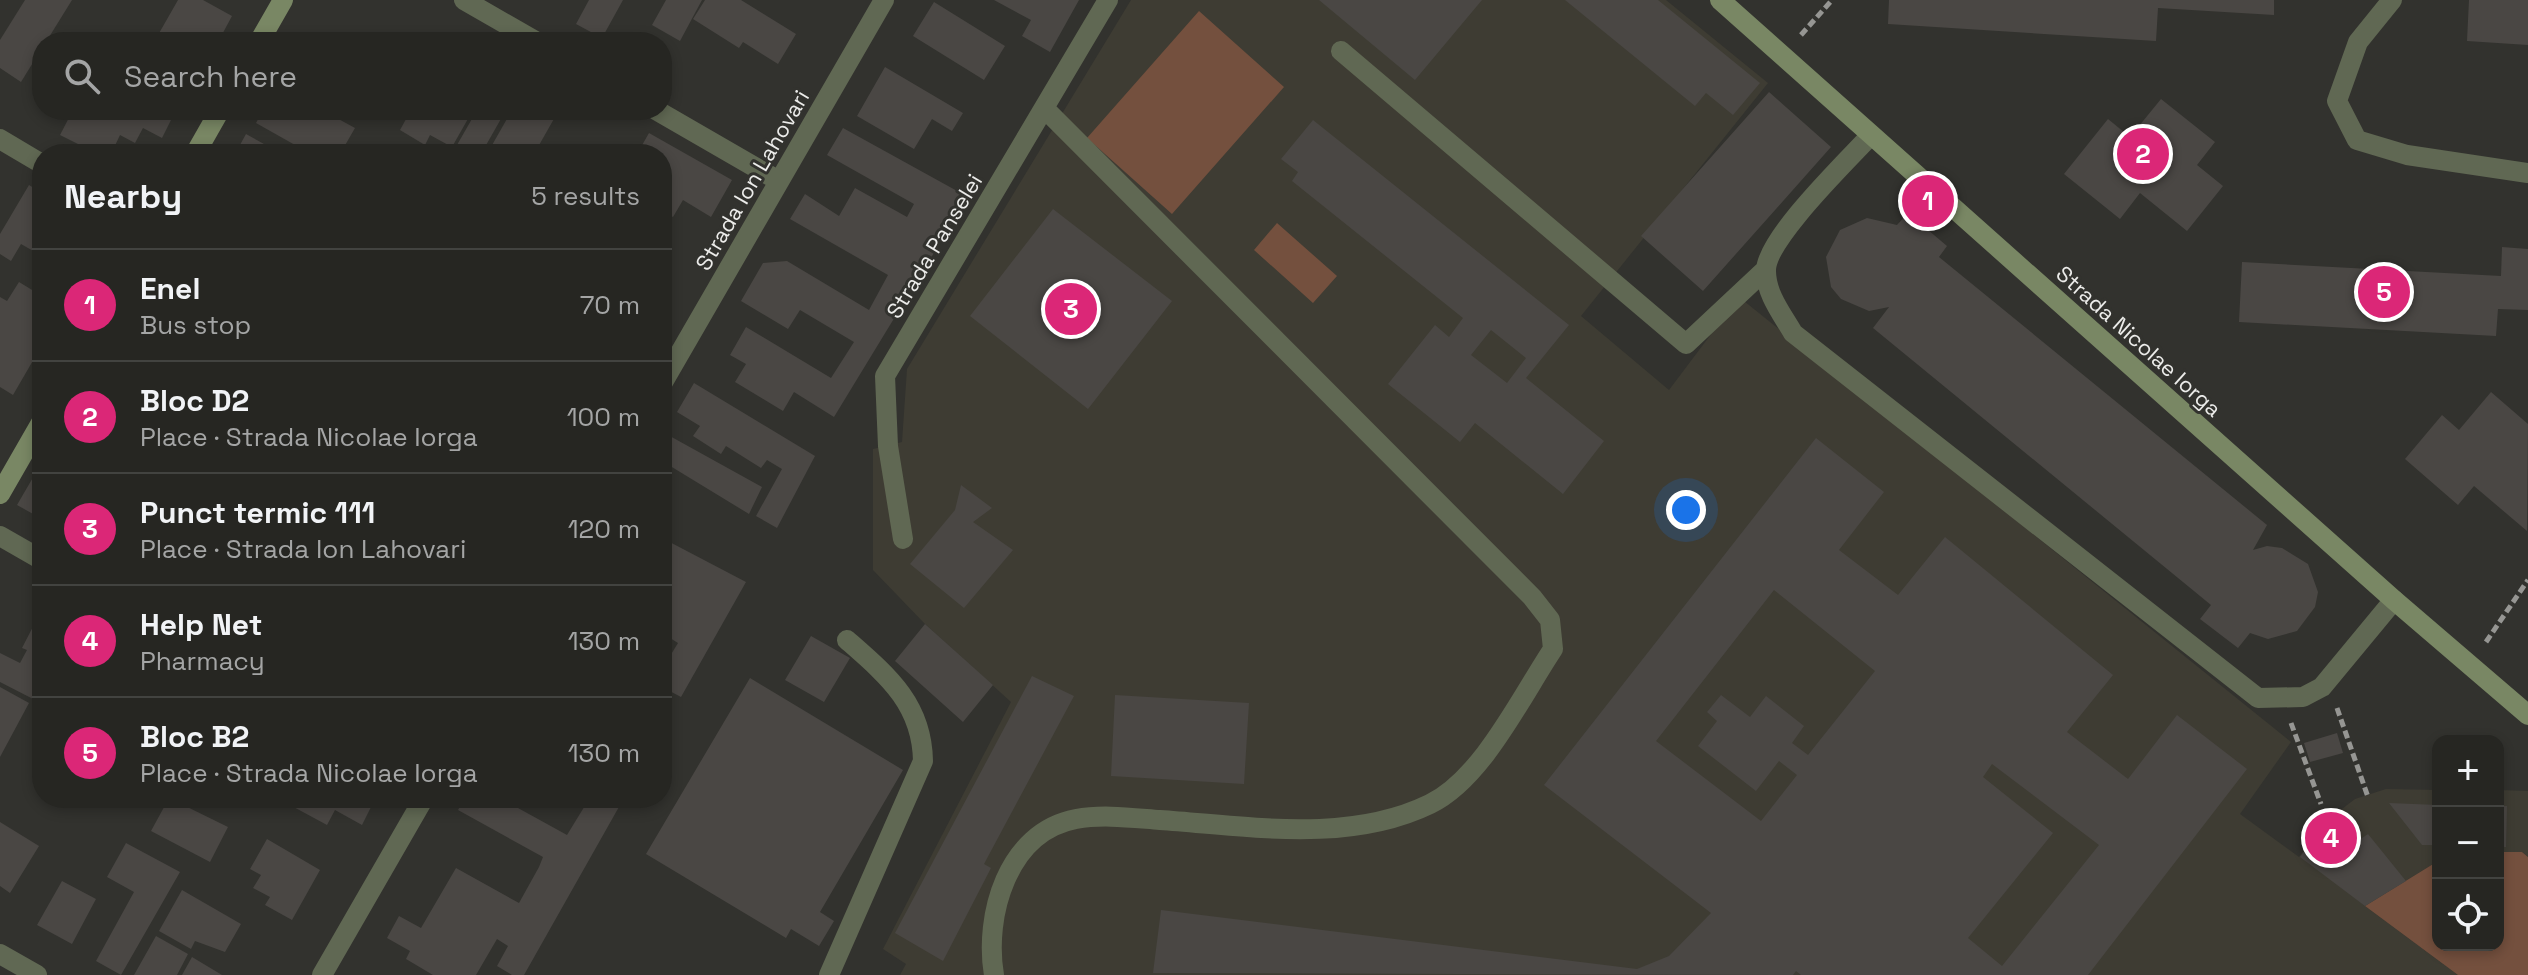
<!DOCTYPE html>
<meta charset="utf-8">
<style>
body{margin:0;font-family:"Space Grotesk",sans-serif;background:#32322f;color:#f1f3f6}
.controls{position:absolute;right:24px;bottom:24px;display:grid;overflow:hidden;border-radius:16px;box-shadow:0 4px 12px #0003}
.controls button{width:72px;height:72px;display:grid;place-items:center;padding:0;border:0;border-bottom:2px solid #424340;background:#262622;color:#f1f3f6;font:40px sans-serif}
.you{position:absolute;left:1686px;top:510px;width:28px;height:28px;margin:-20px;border:6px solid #fff;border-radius:50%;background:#1a73e8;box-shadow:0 0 0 12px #1a73e833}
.badge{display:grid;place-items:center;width:52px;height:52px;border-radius:50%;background:#db2777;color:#fff;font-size:26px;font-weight:700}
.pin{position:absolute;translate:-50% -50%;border:4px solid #fff;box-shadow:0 2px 8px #0006}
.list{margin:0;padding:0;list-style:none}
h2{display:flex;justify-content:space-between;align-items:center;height:104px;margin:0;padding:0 32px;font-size:34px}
h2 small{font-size:26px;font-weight:400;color:#a4a5a5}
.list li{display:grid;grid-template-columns:52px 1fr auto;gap:24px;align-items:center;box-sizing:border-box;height:112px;padding:0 32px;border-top:2px solid #424340}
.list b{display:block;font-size:30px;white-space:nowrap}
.list p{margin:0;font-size:26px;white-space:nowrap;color:#a4a5a5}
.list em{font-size:26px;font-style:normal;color:#a4a5a5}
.icon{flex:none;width:44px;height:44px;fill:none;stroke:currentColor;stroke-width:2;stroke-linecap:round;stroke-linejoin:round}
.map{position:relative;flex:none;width:2528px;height:975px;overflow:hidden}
.search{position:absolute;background:#262622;box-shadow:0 4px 12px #0003;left:32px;top:32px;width:640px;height:88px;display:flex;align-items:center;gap:20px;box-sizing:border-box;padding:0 28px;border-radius:32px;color:#a4a5a5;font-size:30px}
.panel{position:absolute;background:#262622;box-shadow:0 4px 12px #0003;left:32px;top:144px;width:640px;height:664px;border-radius:32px}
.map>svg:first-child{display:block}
</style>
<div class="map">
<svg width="2528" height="975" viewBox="0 0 2528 975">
<rect width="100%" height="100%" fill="#32322e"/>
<path fill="#3e3c33" d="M1131,0H1666L1768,83L1581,316L1669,390L1739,297L2291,742L2240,814L2299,857L2326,821L2355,799L2386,789L2438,790V861L2365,906L2458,975H900L906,964L883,949L1011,702L925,624L873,570V449L902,442L907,369Z
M2498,790L2528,791V857L2522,852H2498Z"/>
<path fill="#74503e" d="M1199,11L1284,87L1172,214L1087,138Z
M1277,223L1337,276L1313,303L1254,250Z
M2498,852H2522L2528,857V975H2458L2365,906L2438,861V945H2498Z"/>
<path fill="#4a4744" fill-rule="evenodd" d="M25,0H72L46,42H42V48L21,82L0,68V40Z
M178,0H203L232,16L218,42H154Z
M589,0H623L602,38L576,24Z
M666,0H702L680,41L652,25Z
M705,0H741L796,34L778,64L743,42L739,48L693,19Z
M994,0H1079L1050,52L1022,36L1031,20Z
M1319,0H1482L1415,80Z
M1565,0H1658L1760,83L1733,115L1706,93L1695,106Z
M1889,0H2274V15L2158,8L2156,41L1888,24Z
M2469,0H2528V45L2467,41Z
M934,2L1005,46L984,80L913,36Z
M885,67L963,113L952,131L932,119L914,149L857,116Z
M1769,92L1831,147L1703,291L1641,236Z
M2161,99L2215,142L2197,165L2223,186L2187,231L2140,193L2120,219L2064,174L2108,119L2130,137Z
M73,110H176L162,138L143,128L135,143L120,135L111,154H98L60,135Z
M263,110H322L355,128L340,154H311L256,123Z
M411,110H473L452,147L430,135L425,145L400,130Z
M477,110H506L481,154H473L457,145Z
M512,110H559L534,154H487Z
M1313,120L1569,325L1526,378L1604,441L1563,494L1475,423L1460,442L1388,384L1435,325L1449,337L1463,318L1292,181L1298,172L1281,159ZM1491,330L1526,358L1507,383L1471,355Z
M843,128L968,197L834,417L794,392L783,411L735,382L746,364L730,355L746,327L831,378L854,342L800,310L788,329L741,301L763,263L787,261L869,310L888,275L790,219L805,194L839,216L855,188L907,217L914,204L827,155Z
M649,133L732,180L711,217L683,200L673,217L662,210V154H637Z
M246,134L282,154H235Z
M29,185L42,193V256L21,244L11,261L0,254V234Z
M1053,209L1172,301L1088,409L970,316Z
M1908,213L1947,246L1939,257L2267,525L2253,550L2267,546L2282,548L2308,564L2318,592L2315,607L2297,631L2268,639L2250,633L2238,648L2200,619L2211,605L1873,328L1889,307L1869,311L1841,299L1831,287L1826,257L1840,230L1867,218L1897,225Z
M2502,247L2528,249V310L2498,309L2496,336L2239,322L2242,262L2501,276Z
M19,282L42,296V345L13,395L0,387V297L7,301Z
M694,383L815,456L777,528L756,516L782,469L767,460L761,468L726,446L721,454L693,436L700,426L677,412Z
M2491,392L2528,424L2527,531L2474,486L2458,505L2405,459L2442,415L2459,430Z
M668,435L762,487L749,514L662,461V443Z
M1816,438L1884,492L1839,550L1898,595L1945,537L2113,675L2067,732L2128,779L2177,715L2247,769L2088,975H1801L1796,971L1793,975L1153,973L1161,910L1637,969L1669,956L1711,913L1544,785ZM1774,590L1875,671L1808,755L1792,743L1804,726L1766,696L1750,717L1721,695L1707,712L1717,721L1698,746L1756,791L1779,761L1797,775L1761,821L1656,741ZM1992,764L2099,845L2002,966L1968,938L2053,833L1983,777Z
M42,462V519L17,505Z
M961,485L992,508L973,522L1013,550L964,608L910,564L955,510Z
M662,538L746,582L681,697L662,687V658L667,661L678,643L662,633V603L670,590L662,586Z
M39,615L42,617V692L37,701L0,682V653L20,663L27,650L22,648Z
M925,624L993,685L963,722L895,661Z
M811,636L850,658L824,702L785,680Z
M1032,676L1074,696L984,864L991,868L943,961L895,933Z
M750,678L903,770L820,912L834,921L819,946L791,929L786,938L646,854Z
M0,687L29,703L0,757Z
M1115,695L1249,703L1244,784L1111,776Z
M2337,733L2343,753L2310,762L2304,743Z
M169,798L228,827L210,862L151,831Z
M277,798H373L375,799L362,825L335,810L327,825Z
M465,798H500L567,835L586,804L576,798H624L524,975H512L497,966L508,946L497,939L476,975H433L406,959L410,951L387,938L399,916L421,928L456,868L519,903L539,867L543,857L458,810Z
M2389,803L2438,805V845H2422Z
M2498,806H2507L2506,847H2498Z
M2326,821L2356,842L2368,834L2406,881L2365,906L2300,857Z
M0,822L39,846L10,893L0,886Z
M267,839L320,870L292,920L265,905L270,897L253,888L261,875L250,869Z
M126,843L180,872L121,975L96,961L134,892L107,877Z
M62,881L96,899L72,944L37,925Z
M182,890L241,924L225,952L195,941L191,949L159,931Z
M156,936L188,954L177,975H134Z
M192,957L222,975H182Z"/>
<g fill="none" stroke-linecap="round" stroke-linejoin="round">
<path stroke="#969693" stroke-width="5" stroke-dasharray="8 4" stroke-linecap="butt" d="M1801,35L1832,0
M2486,642L2528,580
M2337,708L2368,797
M2291,723L2321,804"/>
<path stroke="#606853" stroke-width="20" d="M2392,0L2358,42L2337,101L2357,140L2407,155L2528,173
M1341,51L1686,344L1765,270
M1871,135C1847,161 1765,240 1766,271C1766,294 1782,314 1793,333L2258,698L2303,697L2322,687L2394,600
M903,539L888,446L885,376L1108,0
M829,975L923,761C922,704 888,676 847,640
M994,975C984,916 1007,832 1076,819C1103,814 1133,818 1160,820C1248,826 1348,844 1430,804C1482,779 1521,697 1553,649L1550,620L1532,597L1044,108"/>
<path stroke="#606853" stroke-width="20" d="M464,0L537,42
M656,110L779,181
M0,139L42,164
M662,384L884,0
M0,536L42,560
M0,954L37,975
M322,975L424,798"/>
<path stroke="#798764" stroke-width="20" d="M1720,0L2394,600L2528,715
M259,42L283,0
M195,154L220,110
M0,494L42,421"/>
</g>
<g text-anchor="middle" stroke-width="6" stroke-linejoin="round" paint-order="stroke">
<g font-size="22" fill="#ececea" stroke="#32322e">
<text transform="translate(752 180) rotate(-60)" y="8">Strada Ion Lahovari</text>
<text transform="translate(934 246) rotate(-59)" y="8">Strada Panselei</text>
<text transform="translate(2139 341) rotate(42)" y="8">Strada Nicolae Iorga</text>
</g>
</g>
</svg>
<div class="controls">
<button>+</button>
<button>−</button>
<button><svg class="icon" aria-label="locate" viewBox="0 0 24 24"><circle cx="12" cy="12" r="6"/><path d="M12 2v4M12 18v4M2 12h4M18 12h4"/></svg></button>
</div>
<div class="you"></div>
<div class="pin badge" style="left:1928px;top:201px">1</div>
<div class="pin badge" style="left:2143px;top:154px">2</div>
<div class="pin badge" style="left:1071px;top:309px">3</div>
<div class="pin badge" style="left:2331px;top:838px">4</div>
<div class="pin badge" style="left:2384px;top:292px">5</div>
<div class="search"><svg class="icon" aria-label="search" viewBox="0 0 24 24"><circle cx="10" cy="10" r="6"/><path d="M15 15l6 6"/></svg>Search here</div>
<section class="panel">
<h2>Nearby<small>5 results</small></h2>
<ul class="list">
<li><span class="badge">1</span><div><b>Enel</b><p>Bus stop</p></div><em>70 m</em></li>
<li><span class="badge">2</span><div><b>Bloc D2</b><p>Place · Strada Nicolae Iorga</p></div><em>100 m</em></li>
<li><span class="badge">3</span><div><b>Punct termic 111</b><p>Place · Strada Ion Lahovari</p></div><em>120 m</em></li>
<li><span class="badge">4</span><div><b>Help Net</b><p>Pharmacy</p></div><em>130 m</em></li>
<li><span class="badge">5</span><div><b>Bloc B2</b><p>Place · Strada Nicolae Iorga</p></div><em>130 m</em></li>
</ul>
</section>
</div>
